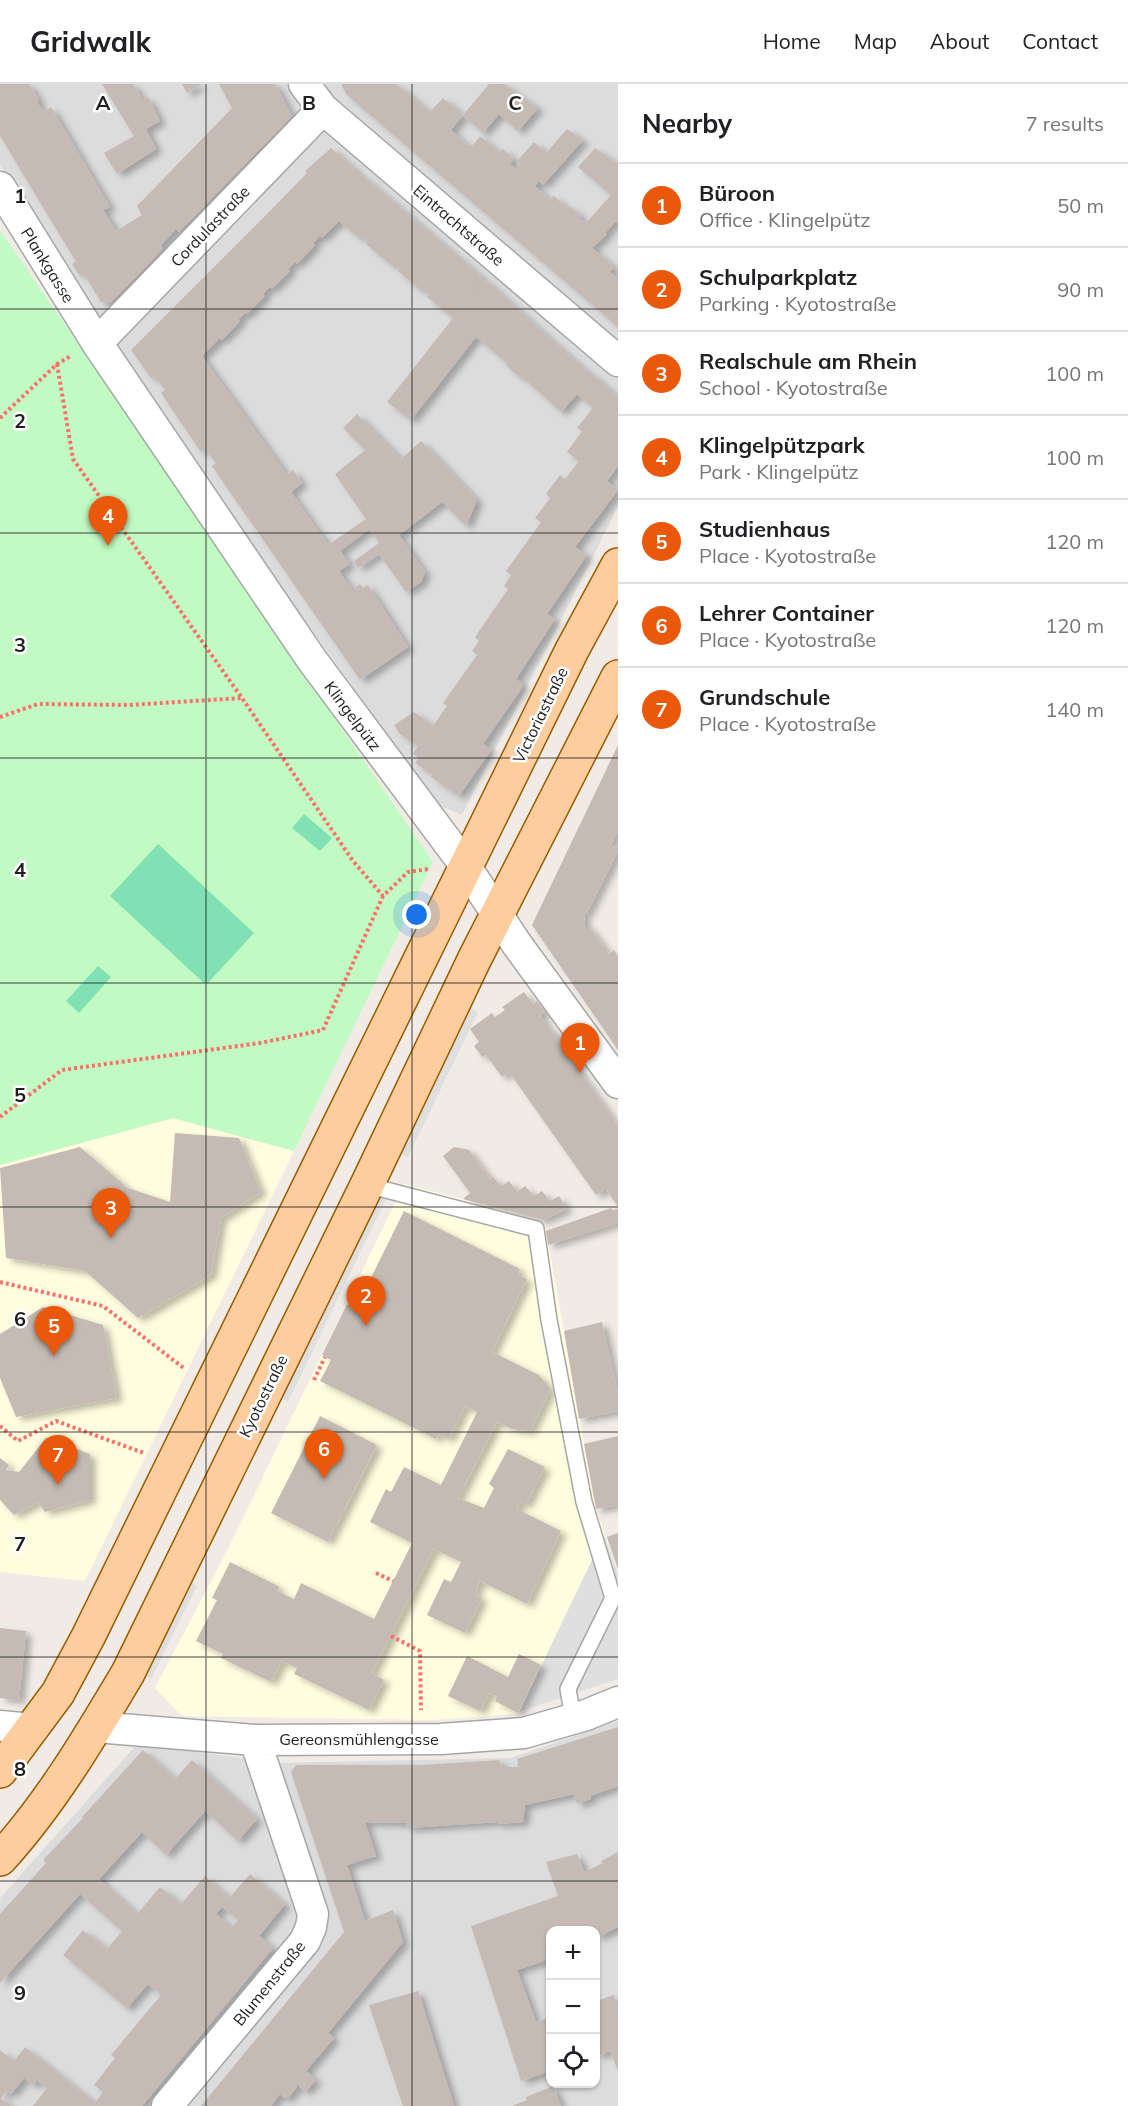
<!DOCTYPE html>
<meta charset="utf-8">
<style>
body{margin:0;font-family:Mulish,sans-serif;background:#f6f6f6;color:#202124}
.controls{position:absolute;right:18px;bottom:18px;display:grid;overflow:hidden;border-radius:12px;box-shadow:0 2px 4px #0004}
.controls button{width:54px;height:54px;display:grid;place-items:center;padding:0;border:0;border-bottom:2px solid #e0e0e0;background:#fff;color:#202124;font:30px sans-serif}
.you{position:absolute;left:417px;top:831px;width:21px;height:21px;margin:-15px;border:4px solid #fff;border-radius:50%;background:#1a73e8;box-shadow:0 0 0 9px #1a73e833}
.badge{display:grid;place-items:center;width:39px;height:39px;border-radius:50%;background:#ea580c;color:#fff;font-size:20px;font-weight:700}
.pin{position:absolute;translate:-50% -50px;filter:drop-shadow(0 2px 3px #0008)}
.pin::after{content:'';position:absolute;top:32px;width:21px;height:18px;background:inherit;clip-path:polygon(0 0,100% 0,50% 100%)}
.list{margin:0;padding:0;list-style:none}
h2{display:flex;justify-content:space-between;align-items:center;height:78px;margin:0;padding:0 24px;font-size:26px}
h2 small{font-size:20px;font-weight:400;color:#757577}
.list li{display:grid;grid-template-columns:39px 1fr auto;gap:18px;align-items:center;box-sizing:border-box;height:84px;padding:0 24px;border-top:2px solid #e0e0e0}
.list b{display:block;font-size:22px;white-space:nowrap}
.list p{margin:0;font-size:20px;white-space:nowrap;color:#757577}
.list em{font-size:20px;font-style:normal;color:#757577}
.icon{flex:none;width:33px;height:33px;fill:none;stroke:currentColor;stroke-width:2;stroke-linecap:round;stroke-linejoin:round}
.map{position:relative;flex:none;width:618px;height:2022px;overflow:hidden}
header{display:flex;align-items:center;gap:36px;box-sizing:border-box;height:84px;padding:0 30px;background:#fff;border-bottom:2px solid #e0e0e0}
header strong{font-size:28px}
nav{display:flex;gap:33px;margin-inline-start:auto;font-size:21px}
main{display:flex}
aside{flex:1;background:#fff}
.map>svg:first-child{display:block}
</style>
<header>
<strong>Gridwalk</strong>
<nav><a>Home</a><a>Map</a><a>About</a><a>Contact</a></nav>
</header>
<main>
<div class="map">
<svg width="618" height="2022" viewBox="0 0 618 2022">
<defs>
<filter id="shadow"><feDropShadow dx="6" dy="4" stdDeviation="3" flood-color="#0004"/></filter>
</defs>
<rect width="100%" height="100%" fill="#f0ebe5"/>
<path fill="#dddcdc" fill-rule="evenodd" d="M0,0H618V423L462,731L438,721L114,272L0,81Z
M618,1637V2022H0V1814L138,1659L274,1679L511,1674ZM550,1846H596V2000H550Z"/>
<path fill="#fffddf" d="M173,1034L294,1067L85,1497L0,1488V1081Z
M404,1100L544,1136L596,1425L618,1490V1595L513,1630L435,1636L182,1632L155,1604L230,1461Z"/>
<path fill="#c1fac2" d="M0,146L433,778L294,1067L173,1034L0,1081Z"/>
<path fill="#82e0b5" d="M304,730L332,754L320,767L292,744Z
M158,760L254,849L206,901L110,812Z
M98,882L111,893L79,929L66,917Z"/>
<path fill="#dfdfdf" d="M470,924L478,928L408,1073L399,1069Z
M378,1111L386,1115L288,1318L280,1314Z
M604,1451L618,1490V1595L519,1628Z
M190,1498L197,1502L151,1595L144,1591Z"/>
<path fill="#c5bbb4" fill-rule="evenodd" filter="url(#shadow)" d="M0,0H29L39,16L37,18L43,27L51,23L110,123L103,126L116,147L142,131L137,122L232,24L219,0H275L292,32L179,148L176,145L161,161L163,165L110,219L101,218L84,190L80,192L72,180L76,177L73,173L0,52Z
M102,0H133L143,16L148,13L160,37L146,45L156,65L117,90L104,69L134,52Z
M182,0H202L187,9Z
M341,0H396L430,28L443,14L463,31L489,0H504L538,24L518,47L499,30L483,49L463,31L451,46L468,62L469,60L472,62L480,52L500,69L503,65L514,75L510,80L516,85L520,81L517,77L534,58L546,69L567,45L583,56L543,101L539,97L535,102L550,116L554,112L567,124L569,122L581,132L579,134L586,139L611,111L578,83L595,64L618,80V139H614L605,149L607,150L592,164L614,183L610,188L618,195V243L346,10Z
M331,64L356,86L355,87L370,98L483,194L467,214L484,195L592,292L593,291L618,313V382L607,397L618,406L575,463L587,471L547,530L555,535L516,595L523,600L521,605L483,660L491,666L459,712L431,693L433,691L415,679L419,674L413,670L418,662L400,650L394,641L414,628L433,642L447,622L443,619L477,571L472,567L479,557L475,553L508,505L504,502L511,491L506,487L541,438L535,434L550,414L546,410L560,391L565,395L579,377L567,368L582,347L577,344L593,324L577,310L561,328L520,291L518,292L506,281L507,279L476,253L411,336L387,318L453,234L427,213L429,210L422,204L420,206L398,187L400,185L392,179L391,181L366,160L368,158L361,152L359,154L339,137L322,154L320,152L313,159L315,161L297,180L295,178L288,185L290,187L272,205L270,203L263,210L265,212L247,230L245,229L238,236L240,237L222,256L220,254L202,272L287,391L293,386L302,399L291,408L328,461L366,435L335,390L365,366L343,344L357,330L401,375L421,357L477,416L466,442L442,418L399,451L425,488L421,498L406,508L379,470L358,484L354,477L379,459L369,445L340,467L350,480L339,487L355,509L358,508L355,504L360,500L363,504L368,501L408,563L360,596L212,382L216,379L205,365L201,368L161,309L165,306L159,298L154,292L151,294L131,266L269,128L307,89L305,87Z
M618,661V747L611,761L618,764V767L587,829L584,830L585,842H589L609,870L614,866L618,872V966L532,841Z
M524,908L533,920L537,917L545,928L540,931L618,1042V1123L606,1105L596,1111L509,988L502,993L486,971L482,973L474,962L479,958L470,945L492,929L495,933L505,926L502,923Z
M175,1049L239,1054L261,1108L221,1134L211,1191L138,1234L85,1187L6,1174L0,1084L80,1063L128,1104L170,1118Z
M454,1063L469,1066L490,1095L493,1093L501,1102L509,1097L517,1108L525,1102L534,1112L542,1107L550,1117L559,1112L567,1125L543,1136L463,1115L470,1109L443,1072Z
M611,1124L612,1126L618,1125V1139L548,1161L546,1147Z
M404,1127L520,1185L518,1191L527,1195L492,1268L539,1291L551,1305L530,1347L512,1345L497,1338L458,1414L484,1424L494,1404L489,1400L508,1365L545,1383L526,1421L520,1418L517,1425L561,1447L527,1520L480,1497L475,1510L482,1514L465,1549L427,1531L444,1495L451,1498L461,1478L434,1465L372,1589L384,1596L369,1626L294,1590L297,1584L282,1577L271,1598L221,1574L223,1570L196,1557L217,1516L212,1514L230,1478L280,1503L277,1507L294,1515L301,1499L374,1535L412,1459L370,1438L386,1405L391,1408L404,1383L441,1401L477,1328L465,1322L449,1355L439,1350L436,1355L320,1297L331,1276L322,1271L347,1220L356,1224Z
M43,1223L103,1241L117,1314L16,1333L0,1294V1250Z
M602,1238L618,1310V1327L579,1335L564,1247Z
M320,1332L377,1361L328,1458L271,1429Z
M618,1352V1421L596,1425L584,1360Z
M46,1354L90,1370V1416L45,1428L38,1418L14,1431L0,1416V1374L9,1381L6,1386L19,1388Z
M618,1449V1485L607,1453Z
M0,1544L26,1547L19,1616L0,1614Z
M519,1570L541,1581L518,1629L495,1617L497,1613L489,1609L480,1627L448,1612L467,1572L508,1593Z
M618,1643V1702L590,1712L591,1715L577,1720L574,1710L525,1721L523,1738L498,1740V1738L408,1744L406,1739L365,1738L376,1772L347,1781L365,1837L393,1826L403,1858L328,1949L334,1954L306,1987L316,1996L305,2008L297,2000V2003L288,2014H284L280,2010L271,2022H201L344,1848L291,1688L296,1681H424L499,1676L502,1683H518L517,1675Z
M143,1666L175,1695L192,1676L257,1735L238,1757L205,1727L166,1771L142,1748L99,1795L137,1830L160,1803L181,1820L205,1792L229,1814L250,1790L285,1820L259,1852L273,1864L142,2022H33L47,2004L37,1996L33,2001L24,1994L11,2010L6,2007L1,2014L11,2022H0V1966L14,1977L25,1963L95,2019L103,2008L94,2001L115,1974L111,1971L161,1911L148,1900L127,1924L63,1871L83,1846L107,1865L122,1847L80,1810L0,1899V1830L46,1779L43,1776L83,1734L82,1733ZM222,1823L238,1836L232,1843L216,1830Z
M618,1768V1843L596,1854V1846H550V1875L517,1886L536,1938L550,1933V1987L521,1997L471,1842L558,1812L546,1778L577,1770L584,1788L603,1779L601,1777Z
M418,1907L454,2022H403L369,1921Z
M614,1911L618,1924V1987L610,1967L596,1972V1917Z
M553,2002L561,2022H512L527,2016L526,2013Z"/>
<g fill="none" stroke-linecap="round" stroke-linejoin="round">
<defs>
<path id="service" d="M367,1101L536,1145L549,1236L584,1418L613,1514L568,1605L573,1634"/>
<path id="minor" d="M304,0L323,25L618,277
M0,103L97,259L312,576L464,780L516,859L618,999
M97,259L323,25
M0,1642L33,1645
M96,1643L255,1656L441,1655L524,1649L586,1631L618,1618
M167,2022L305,1857L311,1843L313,1830L255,1656"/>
<path id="primary" d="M0,1687L58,1609L88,1553L572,566L618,481
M0,1775C51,1719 90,1653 128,1589L367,1101L474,876L618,593"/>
</defs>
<use href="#service" stroke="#a6a6a6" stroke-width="18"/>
<use href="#minor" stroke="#a6a6a6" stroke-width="33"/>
<use href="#primary" stroke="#9a5c00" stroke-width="36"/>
<path stroke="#fc6f6a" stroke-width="4" stroke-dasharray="3 3" stroke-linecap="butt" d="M57,280L73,375L242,614L353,777L383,812L408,788L428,785
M0,334L57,280L71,272
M0,633L38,620L129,621L242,614
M0,1033L62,986L260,959L323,946L383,812
M0,1198L103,1222L185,1285
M314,1296L325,1273
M0,1342L18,1357L56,1337L144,1369
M376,1489L393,1497
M391,1552L420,1567L421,1626"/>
<use href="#service" stroke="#fff" stroke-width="15"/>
<use href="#minor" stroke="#fff" stroke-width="30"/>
<use href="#primary" stroke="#fdcd9d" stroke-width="33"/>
</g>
<path fill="none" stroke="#1f1f1f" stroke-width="1.5" stroke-opacity="0.55" d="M206,0V2022M412,0V2022M0,225H618M0,449H618M0,674H618M0,899H618M0,1123H618M0,1348H618M0,1573H618M0,1797H618"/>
<g text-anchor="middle" stroke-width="5" stroke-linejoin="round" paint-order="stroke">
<g font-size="16" fill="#1f1f1f" stroke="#fff">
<text transform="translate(459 141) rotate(41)" y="6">Eintrachtstraße</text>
<text transform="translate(210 142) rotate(-46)" y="6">Cordulastraße</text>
<text transform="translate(48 181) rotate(58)" y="6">Plankgasse</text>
<text transform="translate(540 631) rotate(-64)" y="6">Victoriastraße</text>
<text transform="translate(353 632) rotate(53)" y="6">Klingelpütz</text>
<text transform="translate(263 1312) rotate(-64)" y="6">Kyotostraße</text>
<text x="359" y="1661">Gereonsmühlengasse</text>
<text transform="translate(269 1899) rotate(-51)" y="6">Blumenstraße</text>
</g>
</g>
<g font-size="20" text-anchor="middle" font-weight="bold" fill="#1f1f1f" stroke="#fff" stroke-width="5" stroke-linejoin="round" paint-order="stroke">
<text x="103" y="26">A</text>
<text x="309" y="26">B</text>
<text x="515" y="26">C</text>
<text x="20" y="119">1</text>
<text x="20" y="344">2</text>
<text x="20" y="568">3</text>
<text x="20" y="793">4</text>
<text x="20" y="1018">5</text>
<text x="20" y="1242">6</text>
<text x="20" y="1467">7</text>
<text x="20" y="1692">8</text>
<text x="20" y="1916">9</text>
</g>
</svg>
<div class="controls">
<button>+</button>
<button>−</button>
<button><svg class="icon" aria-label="locate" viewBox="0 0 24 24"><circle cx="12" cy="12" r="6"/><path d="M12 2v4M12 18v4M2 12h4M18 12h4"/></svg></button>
</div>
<div class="you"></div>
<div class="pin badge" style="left:580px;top:989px">1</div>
<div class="pin badge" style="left:366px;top:1242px">2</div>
<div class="pin badge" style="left:111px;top:1154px">3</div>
<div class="pin badge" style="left:108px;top:462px">4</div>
<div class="pin badge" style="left:54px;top:1272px">5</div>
<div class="pin badge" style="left:324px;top:1395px">6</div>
<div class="pin badge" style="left:58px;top:1401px">7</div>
</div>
<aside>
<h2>Nearby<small>7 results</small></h2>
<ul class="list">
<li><span class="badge">1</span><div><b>Büroon</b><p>Office · Klingelpütz</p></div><em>50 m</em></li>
<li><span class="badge">2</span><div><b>Schulparkplatz</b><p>Parking · Kyotostraße</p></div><em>90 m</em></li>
<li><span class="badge">3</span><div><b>Realschule am Rhein</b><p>School · Kyotostraße</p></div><em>100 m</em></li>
<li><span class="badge">4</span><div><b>Klingelpützpark</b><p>Park · Klingelpütz</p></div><em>100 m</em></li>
<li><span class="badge">5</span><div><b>Studienhaus</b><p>Place · Kyotostraße</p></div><em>120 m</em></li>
<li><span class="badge">6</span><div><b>Lehrer Container</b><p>Place · Kyotostraße</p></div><em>120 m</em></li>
<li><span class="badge">7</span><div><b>Grundschule</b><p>Place · Kyotostraße</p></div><em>140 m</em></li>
</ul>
</aside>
</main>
